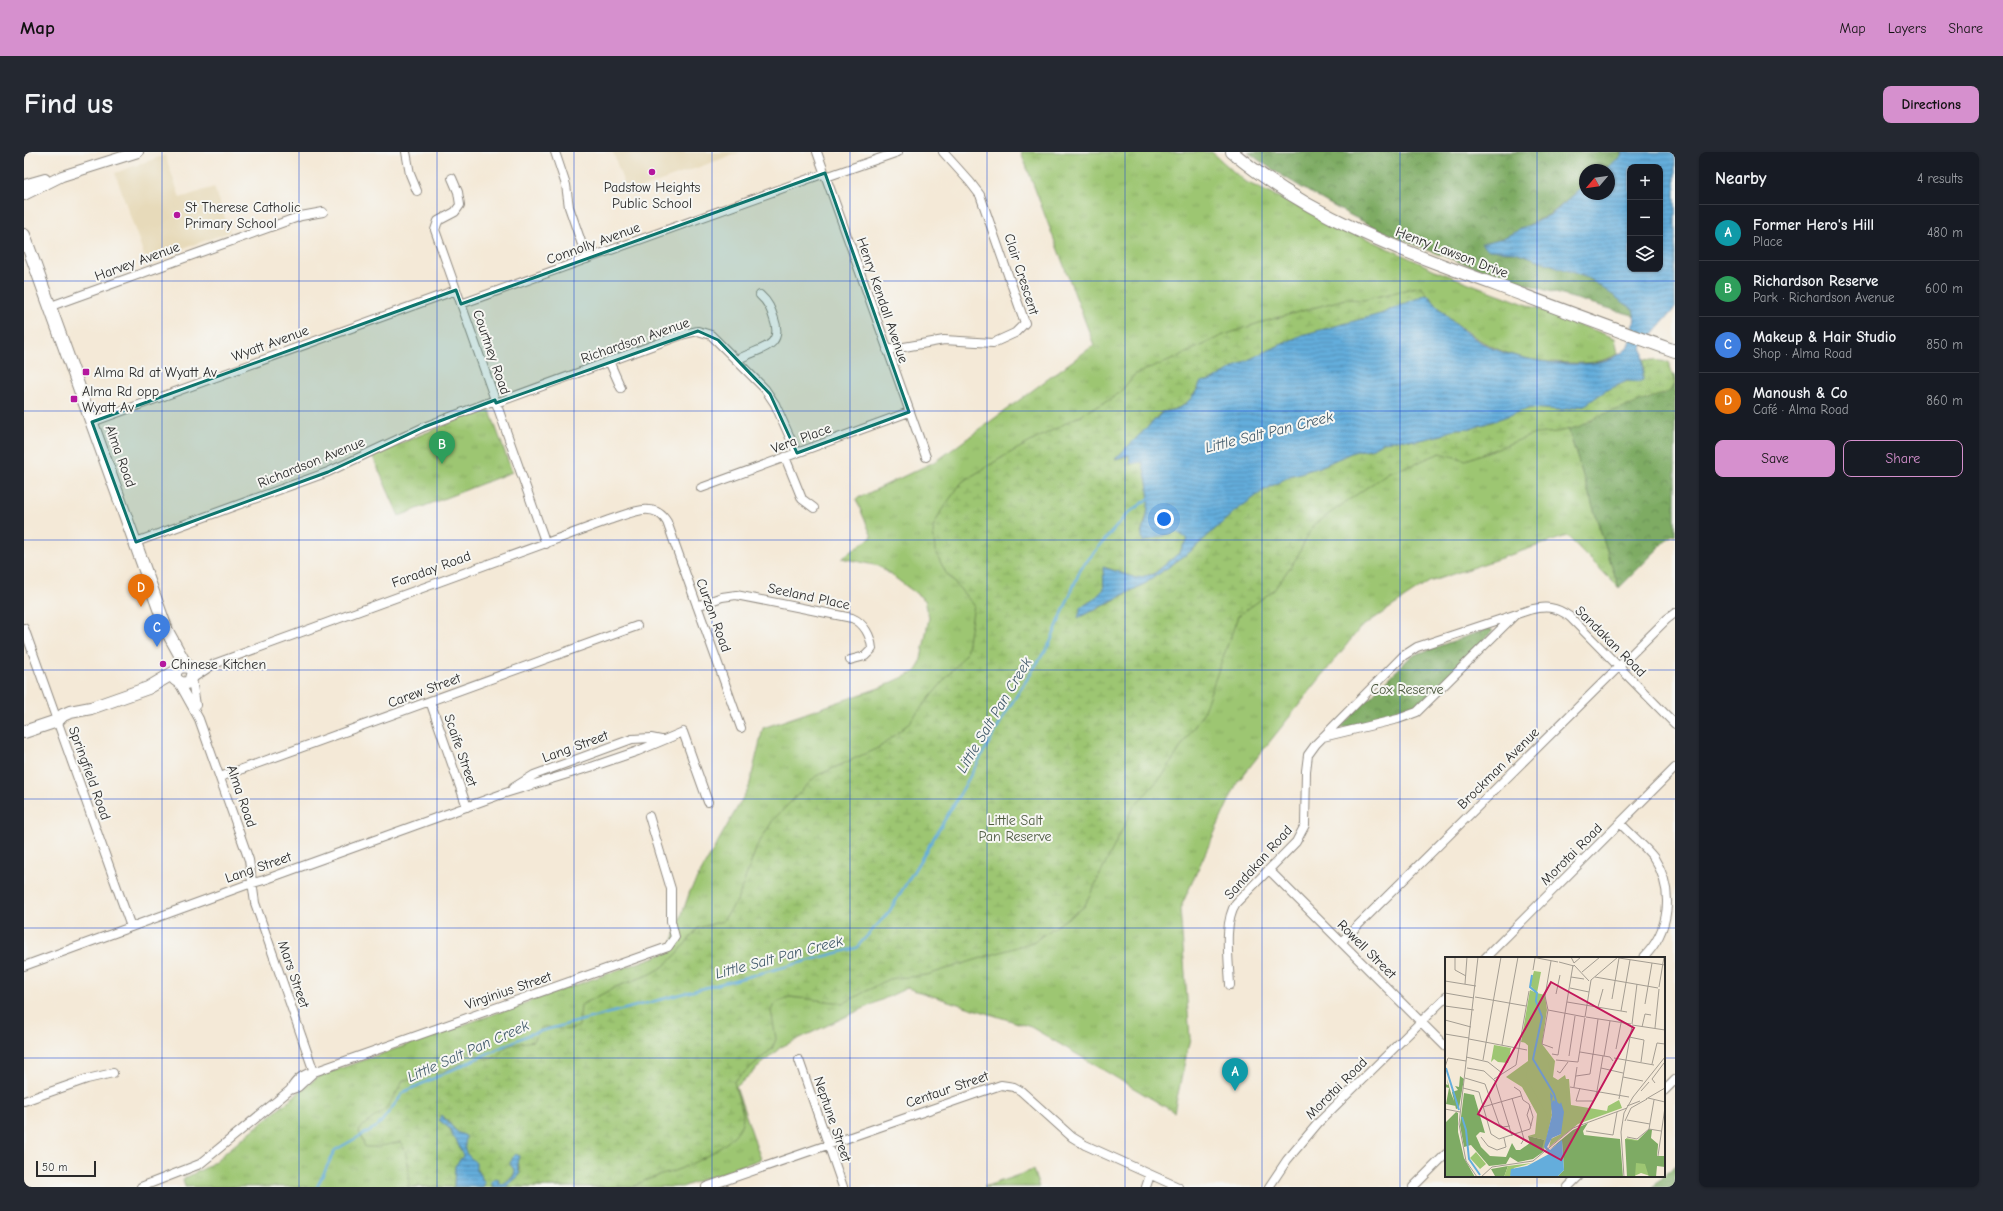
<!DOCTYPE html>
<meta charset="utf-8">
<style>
body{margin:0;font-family:"Comic Neue",sans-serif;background:#242831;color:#f1f3f6}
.controls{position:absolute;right:12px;top:12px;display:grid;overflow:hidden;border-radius:8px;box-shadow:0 1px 3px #0004}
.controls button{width:36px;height:36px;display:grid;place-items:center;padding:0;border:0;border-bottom:1px solid #363941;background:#171b24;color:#f1f3f6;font:20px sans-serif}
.compass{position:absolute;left:1555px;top:12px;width:36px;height:36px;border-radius:50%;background:#171b24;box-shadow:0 1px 3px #0004;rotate:241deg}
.scale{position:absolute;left:12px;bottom:10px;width:60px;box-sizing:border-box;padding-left:4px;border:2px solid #2b2b2b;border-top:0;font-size:11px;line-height:14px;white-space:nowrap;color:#2b2b2b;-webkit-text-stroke:3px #f6f6f2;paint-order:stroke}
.you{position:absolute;left:1140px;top:367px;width:14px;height:14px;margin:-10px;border:3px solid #fff;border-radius:50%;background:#1a73e8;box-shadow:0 0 0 6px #1a73e833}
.badge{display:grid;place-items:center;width:26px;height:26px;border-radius:50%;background:#d690ce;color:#fff;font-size:13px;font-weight:700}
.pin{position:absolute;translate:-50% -33px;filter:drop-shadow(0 1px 2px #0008)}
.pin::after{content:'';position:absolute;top:21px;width:14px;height:12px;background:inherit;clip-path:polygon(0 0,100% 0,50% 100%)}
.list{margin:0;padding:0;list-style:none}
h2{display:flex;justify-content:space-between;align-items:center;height:52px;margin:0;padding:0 16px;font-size:17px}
h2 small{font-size:13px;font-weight:400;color:#9ea1a6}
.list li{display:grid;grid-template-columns:26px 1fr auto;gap:12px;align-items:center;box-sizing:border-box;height:56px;padding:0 16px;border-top:1px solid #363941}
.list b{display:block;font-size:15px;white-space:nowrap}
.list p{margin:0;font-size:13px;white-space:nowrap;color:#9ea1a6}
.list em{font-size:13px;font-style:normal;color:#9ea1a6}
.actions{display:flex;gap:8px;padding:12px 16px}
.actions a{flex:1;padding:9px 0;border:1px solid #d690ce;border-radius:8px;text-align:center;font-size:14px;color:#d690ce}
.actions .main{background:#d690ce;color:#111}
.icon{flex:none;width:22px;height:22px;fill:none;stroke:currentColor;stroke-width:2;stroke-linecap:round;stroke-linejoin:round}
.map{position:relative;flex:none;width:1651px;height:1035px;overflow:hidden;border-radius:8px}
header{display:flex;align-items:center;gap:24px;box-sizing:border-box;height:56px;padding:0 20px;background:#d690ce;color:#111}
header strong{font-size:19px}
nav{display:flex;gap:22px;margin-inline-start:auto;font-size:14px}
.intro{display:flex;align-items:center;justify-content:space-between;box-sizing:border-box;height:96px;padding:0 24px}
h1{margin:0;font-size:28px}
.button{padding:10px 18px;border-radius:8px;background:#d690ce;color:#111;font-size:14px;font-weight:700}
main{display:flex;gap:24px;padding:0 24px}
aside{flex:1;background:#171b24;border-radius:8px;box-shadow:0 1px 3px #0004}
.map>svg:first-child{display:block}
</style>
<header>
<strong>Map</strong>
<nav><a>Map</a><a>Layers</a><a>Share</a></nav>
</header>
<div class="intro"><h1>Find us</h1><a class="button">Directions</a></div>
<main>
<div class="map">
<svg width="1651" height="1035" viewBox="0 0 1651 1035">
<defs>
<pattern id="grass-tufts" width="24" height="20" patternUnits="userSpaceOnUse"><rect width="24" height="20" fill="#9dc672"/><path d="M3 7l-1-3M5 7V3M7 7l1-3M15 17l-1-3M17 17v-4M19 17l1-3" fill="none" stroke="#87aa63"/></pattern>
<pattern id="forest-crowns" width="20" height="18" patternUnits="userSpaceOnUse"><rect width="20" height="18" fill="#7eab64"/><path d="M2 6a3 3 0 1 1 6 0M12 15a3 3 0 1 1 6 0" fill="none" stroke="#678b53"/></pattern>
<pattern id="wetland-marsh" width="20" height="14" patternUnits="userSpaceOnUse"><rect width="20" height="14" fill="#9dc672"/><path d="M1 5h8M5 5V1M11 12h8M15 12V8" fill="none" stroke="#87aa63"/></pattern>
<pattern id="water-rules" width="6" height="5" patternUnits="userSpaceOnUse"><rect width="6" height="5" fill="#64addc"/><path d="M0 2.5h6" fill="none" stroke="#538db3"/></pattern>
</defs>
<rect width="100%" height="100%" fill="#f6f6f2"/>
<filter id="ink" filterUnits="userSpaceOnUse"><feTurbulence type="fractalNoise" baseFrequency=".025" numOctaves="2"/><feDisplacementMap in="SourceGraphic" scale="8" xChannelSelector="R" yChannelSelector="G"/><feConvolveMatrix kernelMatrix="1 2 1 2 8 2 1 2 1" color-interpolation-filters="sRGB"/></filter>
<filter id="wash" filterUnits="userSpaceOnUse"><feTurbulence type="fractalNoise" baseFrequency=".012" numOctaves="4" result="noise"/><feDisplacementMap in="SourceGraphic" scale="16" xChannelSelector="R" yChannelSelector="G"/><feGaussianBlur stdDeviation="0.9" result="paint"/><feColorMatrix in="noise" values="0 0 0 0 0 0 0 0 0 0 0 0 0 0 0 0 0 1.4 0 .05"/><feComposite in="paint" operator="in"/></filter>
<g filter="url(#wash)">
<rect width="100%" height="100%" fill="#f4e9d7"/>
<path fill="#e7daba" d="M589,0H717L603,41Z
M141,3L156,46L190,35L206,80L122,109L91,21Z"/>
<path fill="url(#grass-tufts)" stroke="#64784e" d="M997,0H1188L1220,29L1413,119L1591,186L1594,202C1572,214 1552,211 1528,210C1476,207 1436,181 1403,142L1210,360L1538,258L1595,436L1543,384L1405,430L1336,476L1213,631L1156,757L1166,886L1150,960L1007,875L883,836L757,895L712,935L737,1007L658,1035H161L159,1027L181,1016L191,1009L295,924L645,800L666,739L725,635L739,576L855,536L891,520L896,512L905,466L901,448L855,414L817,406L848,385L832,347L914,308L1070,193Z
M457,258L466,259L488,320L375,364L348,303Z
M1009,1018L1015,1035H960Z"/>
<path fill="url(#forest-crowns)" stroke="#546b48" d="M1224,0H1599C1589,17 1579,18 1561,18V33L1528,61L1479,86L1457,92L1480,100H1492L1564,126L1609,157L1612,164C1495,131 1375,98 1272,32C1255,22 1239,12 1224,0Z
M1651,222V383H1648L1595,436L1538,258Z
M1463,477H1467L1469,479L1397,553L1384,561L1314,577L1387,504Z
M1651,1013V1035H1629Z"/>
<path fill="url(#wetland-marsh)" stroke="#64784e" d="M1397,134L1403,142L1357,162L1278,183L1226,207L1189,228L1177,230C1168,249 1159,257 1138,260L1092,307L1106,303L1118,310C1126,337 1128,353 1117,381L1153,380L1163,386L1155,401L1130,422L1112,426L1080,415V437L1069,448L1057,455L1068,460L1122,431L1167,399L1210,360L1239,339L1266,324L1296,315L1329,300L1349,296L1359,290L1379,287L1392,289L1418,283L1431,276H1449L1506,256L1538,258L1561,253L1581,239L1603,229L1618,228L1620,217L1619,207L1645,210L1651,232L1644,240L1574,264L1557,274L1534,280L1511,282L1442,308L1416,301L1388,313L1365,320L1289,373L1273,405L1250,438L1214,464L1179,561L1139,623L1110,654L1060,755L1009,790L903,823L865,827L820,851L766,845L758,848L750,852L747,859L752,887L748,897L710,929C711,940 719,956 719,965C718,989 676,1008 658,1016C642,1023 624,1025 609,1035H482L496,1023L495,1014L489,1006L487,1013L491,1020L487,1027L479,1032H475L472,1026L467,1030L469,1035H459L460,1029L441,1000L440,983L433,980L420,965L415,968L426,977L429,985L432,987L439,1004L431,1014L430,1035H384C387,1027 383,997 377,990L352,995H341L335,979C341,970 351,966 359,959C368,949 374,939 379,928L398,925L406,916L418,920L439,911L440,905L447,899C454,900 456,907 464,907C473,908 477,897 484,894C491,891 501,891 509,889L517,876C532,872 539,883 555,874L557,853L594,834L627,822L639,815L653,802L674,776L699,769L713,749L733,694L749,668L792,624L856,595L882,574L942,502L950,453L922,421L911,399L909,376L917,359L938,330L982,303L1087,247L1099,237L1111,222L1145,209L1197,184L1235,171L1321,147L1340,148Z"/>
<path fill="url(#water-rules)" stroke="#486c84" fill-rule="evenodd" d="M1599,0H1651V156L1617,196L1619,200V228L1614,230L1603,229L1581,239L1561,253L1538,258L1506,256L1449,276L1431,277L1418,283L1392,289L1379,287L1359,290L1349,296L1329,300L1296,315L1266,324L1239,339L1210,360L1167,399L1122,431L1054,466L1057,455L1069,448L1080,437L1079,415L1112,426L1130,422L1155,401L1163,387L1153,380L1119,390C1115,375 1122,376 1123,363C1126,343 1124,329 1118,310L1106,312L1105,303L1091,307L1139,260C1160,257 1168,249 1177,230L1189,228L1226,207L1278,183L1357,162L1403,142C1421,164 1442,184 1468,196C1496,209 1578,224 1602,197C1605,193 1606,188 1607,183C1610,173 1612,167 1609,157L1564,126L1492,100L1465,98L1457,92L1479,86L1528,62L1561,33V42H1585V18H1580L1596,5ZM1606,15H1636V117H1606Z
M417,963L433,980L442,984C440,1002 440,999 452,1011V1017L461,1031L459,1035H430L431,1014L439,1004L432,987L429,985L426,977L415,968Z
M492,1002L495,1004L493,1011L496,1023L482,1035H469L467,1030L472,1026L475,1028L474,1031L479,1032L489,1025L491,1019L486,1012L489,1005Z"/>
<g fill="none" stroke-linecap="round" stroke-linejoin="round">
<path stroke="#64addc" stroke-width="2.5" d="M293,1035L311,998L354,974L380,940L506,882L832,796L865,760L932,649L984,557L1026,491L1057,416L1103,362L1127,345"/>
</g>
</g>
<g filter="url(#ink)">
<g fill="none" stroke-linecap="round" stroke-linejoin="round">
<defs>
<path id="minor" d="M382,0L386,22L393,39
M531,0L542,33L545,55L563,107
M793,0L902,305
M802,25L874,0
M428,26L434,40L436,53L431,60L414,69L411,78L522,392
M437,152L801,21
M27,154L277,64L299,60
M863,198L920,188L969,191L991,181L1001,171L956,43L946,30L919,0
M713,208C733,196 761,197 750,167C747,157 744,150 736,143
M585,209L597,236
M472,251L660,182L674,179L687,183L741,237L751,252L773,301
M68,270L432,138
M761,305L778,347L790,356
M677,336L885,260
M112,390L304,320L400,275L471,248
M673,454L698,445L712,443L828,466C840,471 847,484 848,497L841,504L826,508
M0,476L107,775
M169,526L190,512L585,368C605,362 630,347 643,370L717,576
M168,527L172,553
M155,531L175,567L225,708L231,751L290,920
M406,549L443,655
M1299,585L1374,567L1393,560L1490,464
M196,625L613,474
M489,636L510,623L608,587L627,586L637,588
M1596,671C1607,683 1621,694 1630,706C1651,739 1646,779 1619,806
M1245,718L1422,895
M1317,790L1643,467L1651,461
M1461,806L1651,616
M0,814L222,733L240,728L478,642L570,614L614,599L659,580L684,650
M1206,833C1205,809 1199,770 1212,751L1272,690L1281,673L1282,619L1284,603L1292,592L1379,504L1393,495L1505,458C1521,454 1532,454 1546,465L1651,572
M775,908L819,1035
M266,938L274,935L290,920
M1640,939L1651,928
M0,949L63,927L89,921
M117,1035L176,1012L266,938C272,928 278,922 290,920L644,795L651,785L647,769V737L625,664
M682,1035L977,933L990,935L997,939L1048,985L1061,993L1154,1035
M1122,1035L1126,1023
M1245,1035L1263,1008L1295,970L1422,845
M1389,1035L1422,1002
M1544,1035L1555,1024"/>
<path id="tertiary" d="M0,33L21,27
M0,43L38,24L114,0"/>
<path id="secondary" d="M1208,0C1286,66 1381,100 1475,134C1533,156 1592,178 1651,199
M0,83L143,479L159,508L169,520L166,530L158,532L151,527V520L155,515L163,514
M0,580L33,569L39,563L46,560L67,556L124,536L151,520"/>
</defs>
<use href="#minor" stroke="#908a81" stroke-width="10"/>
<use href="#tertiary" stroke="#908a81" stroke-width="12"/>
<use href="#secondary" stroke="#908a81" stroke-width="14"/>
<use href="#minor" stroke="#fff" stroke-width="8"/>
<use href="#tertiary" stroke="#fff" stroke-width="10"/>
<use href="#secondary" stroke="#fff" stroke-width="12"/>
</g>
</g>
<path fill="#0f766e" fill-opacity="0.2" stroke="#0f766e" stroke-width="3" stroke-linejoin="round" d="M801,21L885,260L773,301L746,242L694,188L674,179L472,251L471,248L400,275L304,320L112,390L68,270L432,138L437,152Z"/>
<path fill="none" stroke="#1d4ed8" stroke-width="1" stroke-opacity="0.55" d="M138,0V1035M275,0V1035M413,0V1035M550,0V1035M688,0V1035M826,0V1035M963,0V1035M1101,0V1035M1238,0V1035M1376,0V1035M1513,0V806M0,129H1651M0,259H1651M0,388H1651M0,518H1651M0,647H1651M0,776H1651M0,906H1422M1640,906H1651M1513,1024V1035"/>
<g fill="#b5179e" stroke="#f6f6f2" stroke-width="1.5">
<circle cx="628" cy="20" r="4"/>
<circle cx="153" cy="63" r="4"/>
<rect x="58" y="216" width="8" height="8" rx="2"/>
<rect x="46" y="243" width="8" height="8" rx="2"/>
<circle cx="139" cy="512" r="4"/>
</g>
<g text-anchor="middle" stroke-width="4" stroke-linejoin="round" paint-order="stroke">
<g font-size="14" fill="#2b2b2b" stroke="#f6f6f2" text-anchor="start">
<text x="628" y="40" text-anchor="middle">Padstow Heights<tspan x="628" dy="16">Public School</tspan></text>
<text x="161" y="60">St Therese Catholic<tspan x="161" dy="16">Primary School</tspan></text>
<text x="70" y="225">Alma Rd at Wyatt Av</text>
<text x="58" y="244">Alma Rd opp<tspan x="58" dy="16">Wyatt Av</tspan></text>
<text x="147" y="517">Chinese Kitchen</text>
</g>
<g font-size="14" fill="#2b2b2b" stroke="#f6f6f2">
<text transform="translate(569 91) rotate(-20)" y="5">Connolly Avenue</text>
<text transform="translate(1428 100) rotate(21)" y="5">Henry Lawson Drive</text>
<text transform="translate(113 109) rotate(-20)" y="5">Harvey Avenue</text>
<text transform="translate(998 122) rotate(72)" y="5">Clair Crescent</text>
<text transform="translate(859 148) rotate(71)" y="5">Henry Kendall Avenue</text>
<text transform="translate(611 188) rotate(-19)" y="5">Richardson Avenue</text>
<text transform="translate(246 191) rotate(-20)" y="5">Wyatt Avenue</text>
<text transform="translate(468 200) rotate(71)" y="5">Courtney Road</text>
<text transform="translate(777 286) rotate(-20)" y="5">Vera Place</text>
<text transform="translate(97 304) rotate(70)" y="5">Alma Road</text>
<text transform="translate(287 310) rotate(-22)" y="5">Richardson Avenue</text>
<text transform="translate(407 417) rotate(-20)" y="5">Faraday Road</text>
<text transform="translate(785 444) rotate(12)" y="5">Seeland Place</text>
<text transform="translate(690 463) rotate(70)" y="5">Curzon Road</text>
<text transform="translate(1587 489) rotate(45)" y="5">Sandakan Road</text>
<text transform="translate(400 538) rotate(-20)" y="5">Carew Street</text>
<text transform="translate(551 594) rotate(-20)" y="5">Lang Street</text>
<text transform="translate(437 598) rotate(71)" y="5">Scaife Street</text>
<text transform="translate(1474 616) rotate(-45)" y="5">Brockman Avenue</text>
<text transform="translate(66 621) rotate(70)" y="5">Springfield Road</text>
<text transform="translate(218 644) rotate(71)" y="5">Alma Road</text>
<text transform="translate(1547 702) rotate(-45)" y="5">Morotai Road</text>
<text transform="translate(1234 710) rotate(-48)" y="5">Sandakan Road</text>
<text transform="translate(234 715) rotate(-19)" y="5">Lang Street</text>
<text transform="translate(1343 797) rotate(45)" y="5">Rowell Street</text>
<text transform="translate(270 822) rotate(71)" y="5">Mars Street</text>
<text transform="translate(484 838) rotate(-19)" y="5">Virginius Street</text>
<text transform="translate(1312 936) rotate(-45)" y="5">Morotai Road</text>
<text transform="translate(923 937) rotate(-19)" y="5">Centaur Street</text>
<text transform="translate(809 967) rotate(71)" y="5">Neptune Street</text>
</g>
<g font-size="14" fill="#4d5a40" stroke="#f6f6f2">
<text x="1383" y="542">Cox Reserve</text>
<text x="991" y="673">Little Salt<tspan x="991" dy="16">Pan Reserve</tspan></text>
</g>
<g font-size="15" font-style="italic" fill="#3f5869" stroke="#f6f6f2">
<text transform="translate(1245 280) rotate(-14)" y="5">Little Salt Pan Creek</text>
<text transform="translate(970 563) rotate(-59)" y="5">Little Salt Pan Creek</text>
<text transform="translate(755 805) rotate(-15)" y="5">Little Salt Pan Creek</text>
<text transform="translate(444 899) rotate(-24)" y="5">Little Salt Pan Creek</text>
</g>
</g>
<g transform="translate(1421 805)">
<rect width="220" height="220" fill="#f4e9d7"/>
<path d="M89,14L96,15L92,36L100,38L102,53L97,87L110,104L108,120L113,123L120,118L121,122H124L126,148L162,154L163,149L174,143L177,151L133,167L104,190L106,182L116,177L107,152L100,183L83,179L90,177L92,157L77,130L61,120L83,104V86L76,85L85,33L92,36L85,28ZM49,88L66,91L63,106L53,105L49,102L46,105ZM181,181L213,187L208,220L196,216L187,220L188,210Z" fill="#9dc672"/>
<path d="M15,119L19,122L14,151L11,152L7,135L13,133L10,129L14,130ZM2,122L6,136L11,149L1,147L4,131L0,130V127L3,128ZM19,136L29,138L40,176L35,175L31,179L36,190L45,199L61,200L67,186L71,193H75L85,186L83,179L100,183L98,195L88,202L73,205L65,200L61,207L44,209L26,188L19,190L15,168ZM11,155L13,156V175L19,201L30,220H0V166ZM143,166L138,174L139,178L175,182L178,220H112L119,213L117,184L104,193L128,173ZM204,172L207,173L206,181L213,187L212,199H220V210L212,209L211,220H204L200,207L191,206L190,220H182L180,182L192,184ZM63,209L59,220L50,219L46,212Z" fill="#7eab64"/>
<path d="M87,54L93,57L96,54L98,60L95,76L97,93L103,104L107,124L119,127L121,131L122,150L119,170L116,177L118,150L117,146L108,143L105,146L107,158L99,193L97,192L103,166L102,158L82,122L81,117L88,93L79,85V78L82,59ZM87,206L69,211L65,220H59L63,209Z" fill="#9dc672"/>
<path d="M52 98a6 6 0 1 1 12 0a6 6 0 1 1-12 0ZM31,195L41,207L35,212L25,201Z" fill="#9dc672"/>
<path d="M105,135L108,139L106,147L108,143L115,147L116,145L119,155L116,177L107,181L102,190L105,193L117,183L119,213L112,220H65L66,212L82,209L104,197L99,190L107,158Z" fill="#64addc"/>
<path fill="none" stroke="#64addc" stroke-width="2" d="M87,18L85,30L92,36L91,44L97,60L88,102L109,137L112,147M1,111L14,153M17,160L21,173L24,202L35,218"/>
<path fill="none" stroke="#a49d92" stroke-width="1" d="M10,0V13L21,19M87,0L113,5M126,0L129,6L136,0M106,4L100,39L103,53L97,87L108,91M114,5L129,9M129,8L144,24M88,13L90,1M137,15L155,0M126,20L139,22M150,20L213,31M0,24L31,29M20,27L22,0M214,30L219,0M125,31L144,35M0,36L29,41M111,37L115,18M30,40L81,49M167,42L174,1L220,8M122,45L182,55M200,47L207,6M0,49L29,53M153,50L158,32M103,53L140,60M176,54L185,3M140,60L146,23L173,0M141,60L186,67M0,63L26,70M187,67L192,27M187,68L220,73M197,70L200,57L206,58M210,71L214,32M0,77L24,81M184,80L199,83L196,105M24,82L82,93M57,88L73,0M171,92L176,66M135,95L165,100L168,104M107,97L113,98L128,8M148,98L153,62M124,99L130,59M159,99L165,64M21,100L43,105L57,116M169,101L209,108M38,103L56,0M111,103L133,105L140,61M207,107L212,86L220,87M0,110L3,101L21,104M22,111L39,114L50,124L67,179M156,111L178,116M112,114L115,116L123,105M131,119L145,117L148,97M178,120L198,124M20,121L40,127L54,167L58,170L65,169M49,122L71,108L84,34M210,126L207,122L219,106M125,130L184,140M129,130L132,110M18,131L34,135L46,177L54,182L85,172L88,160L84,147L78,143L75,134L69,130M135,131L131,144H149L152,134M152,134L158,99M196,134L204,125M67,141L79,182L76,187M203,141L220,145M174,142L187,69M201,142L220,131M85,149L82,158L86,169M182,149L195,144M38,150L76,139M0,152L15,155M182,163L205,167M180,164L186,151L202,142M204,172L209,143M141,174L168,178L172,155M36,180L43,189L52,193L61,190L59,181M182,180L192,182L204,172L216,174M213,199L220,150M32,220L21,204L14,167L33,0M36,220L47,210L88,204L128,171L182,151M179,220L176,175L179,156L188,140L220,100"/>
<path fill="#c2185b" fill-opacity="0.15" stroke="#c2185b" stroke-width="2" d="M106,25L189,71L116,203L33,157Z"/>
<rect width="220" height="220" fill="none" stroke="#2b2b2b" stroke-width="2"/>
</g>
</svg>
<div class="controls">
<button>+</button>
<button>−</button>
<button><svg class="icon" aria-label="layers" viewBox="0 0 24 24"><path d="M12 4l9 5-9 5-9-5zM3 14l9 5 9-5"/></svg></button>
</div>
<svg class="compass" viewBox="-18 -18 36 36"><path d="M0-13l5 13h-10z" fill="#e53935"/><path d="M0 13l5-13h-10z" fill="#9ea1a6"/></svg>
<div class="scale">50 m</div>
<div class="you"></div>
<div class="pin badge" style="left:1211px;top:939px;background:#0f9aa8">A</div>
<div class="pin badge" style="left:418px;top:312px;background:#2e9e5b">B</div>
<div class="pin badge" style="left:133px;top:495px;background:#3f7fe0">C</div>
<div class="pin badge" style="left:117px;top:455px;background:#e8710a">D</div>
</div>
<aside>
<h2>Nearby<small>4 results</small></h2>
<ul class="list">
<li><span class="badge" style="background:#0f9aa8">A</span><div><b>Former Hero's Hill</b><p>Place</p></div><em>480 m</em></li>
<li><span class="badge" style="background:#2e9e5b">B</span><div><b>Richardson Reserve</b><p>Park · Richardson Avenue</p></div><em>600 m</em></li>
<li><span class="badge" style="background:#3f7fe0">C</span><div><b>Makeup &amp; Hair Studio</b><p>Shop · Alma Road</p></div><em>850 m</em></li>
<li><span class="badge" style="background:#e8710a">D</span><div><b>Manoush &amp; Co</b><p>Café · Alma Road</p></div><em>860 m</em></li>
</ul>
<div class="actions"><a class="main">Save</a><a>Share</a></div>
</aside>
</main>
